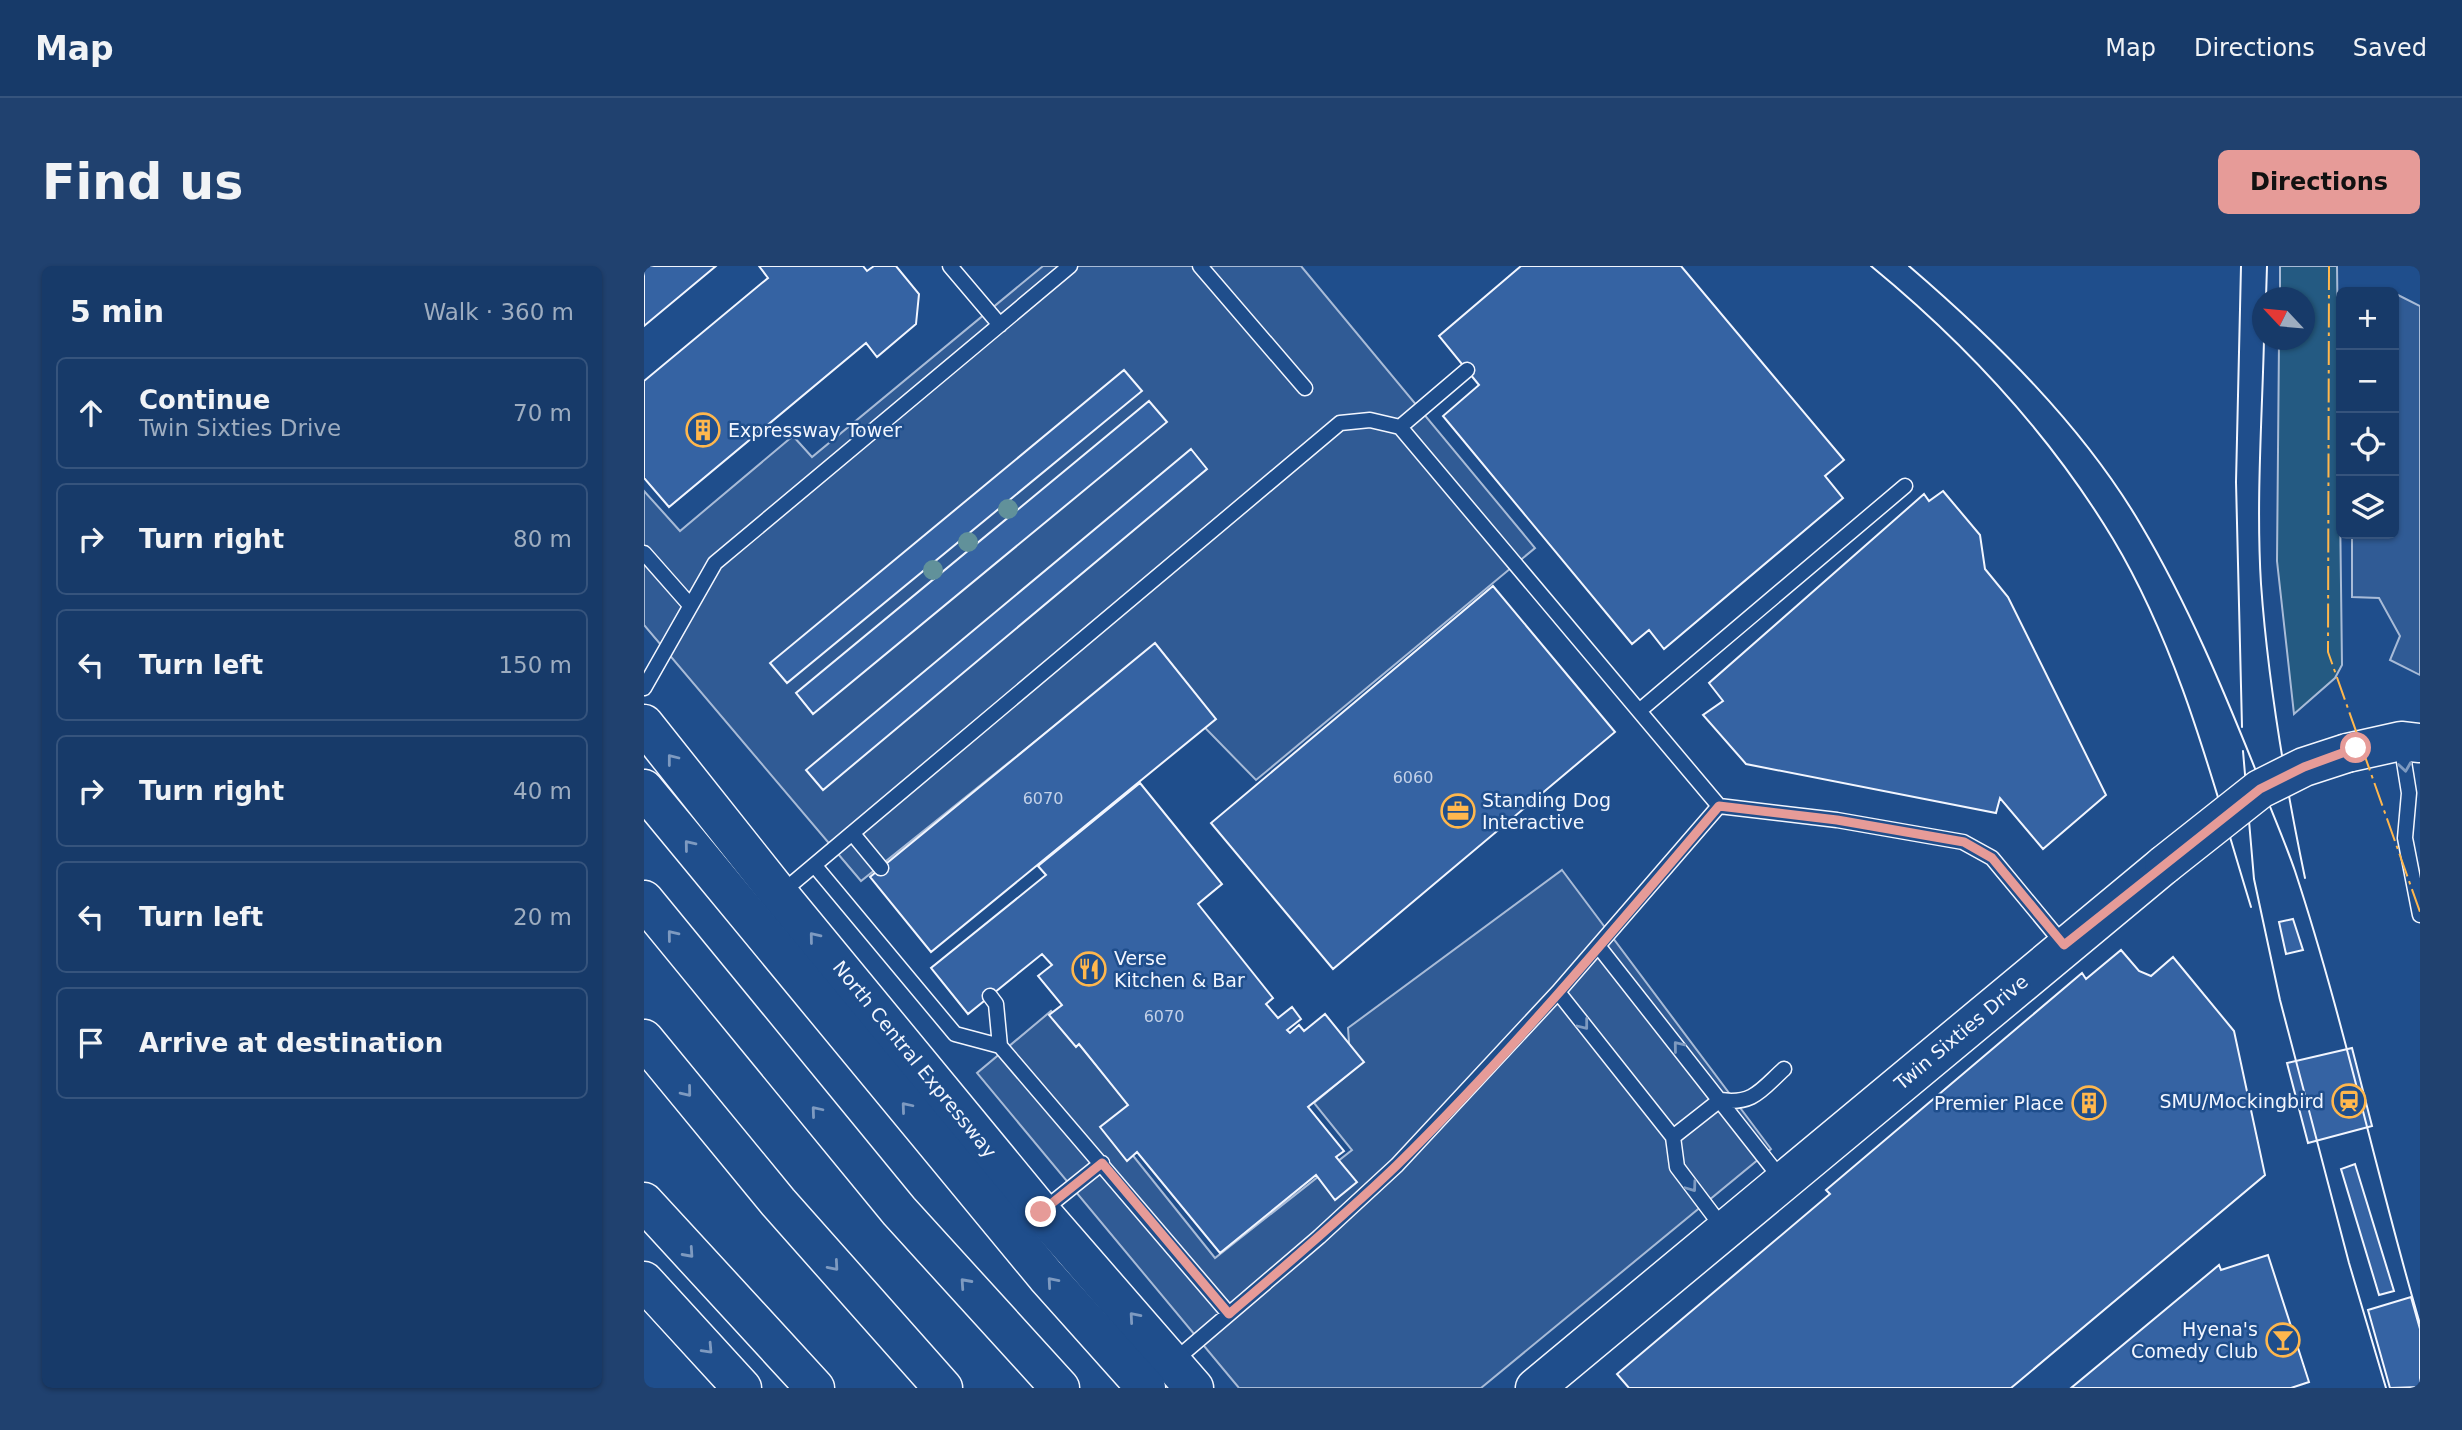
<!DOCTYPE html>
<meta charset="utf-8">
<style>
body{margin:0;font-family:"DejaVu Sans",sans-serif;background:#20416f;color:#f1f3f6}
.controls{position:absolute;right:21px;top:21px;display:grid;overflow:hidden;border-radius:10px;box-shadow:0 2px 5px #0004}
.controls button{width:63px;height:63px;display:grid;place-items:center;padding:0;border:0;border-bottom:2px solid #36547d;background:#173a69;color:#f1f3f6;font:35px sans-serif}
.compass{position:absolute;left:1608px;top:21px;width:63px;height:63px;border-radius:50%;background:#173a69;box-shadow:0 2px 5px #0004;rotate:296deg}
.stop{position:absolute;width:21px;height:21px;margin:-16px;border:5px solid #e69b98;border-radius:50%;background:#fff}
.stop.end{background:#e69b98;border-color:#fff;box-shadow:0 2px 7px #0008}
.list{margin:0;padding:0;list-style:none}
h2{display:flex;justify-content:space-between;align-items:center;height:91px;margin:0;padding:0 28px;font-size:30px}
h2 small{font-size:23px;font-weight:400;color:#9eadc0}
.list li{display:grid;grid-template-columns:46px 1fr auto;gap:21px;align-items:center;box-sizing:border-box;height:112px;margin:0 14px 14px;padding:0 14px;border:2px solid #36547d;border-radius:10px}
.list b{display:block;font-size:26px;white-space:nowrap}
.list p{margin:0;font-size:23px;white-space:nowrap;color:#9eadc0}
.list em{font-size:23px;font-style:normal;color:#9eadc0}
.icon{flex:none;width:38px;height:38px;fill:none;stroke:currentColor;stroke-width:2;stroke-linecap:round;stroke-linejoin:round}
.map{position:relative;flex:none;width:1776px;height:1122px;overflow:hidden;border-radius:10px}
header{display:flex;align-items:center;gap:42px;box-sizing:border-box;height:98px;padding:0 35px;background:#173a69;border-bottom:2px solid #36547d}
header strong{font-size:33px}
nav{display:flex;gap:38px;margin-inline-start:auto;font-size:24px}
.intro{display:flex;align-items:center;justify-content:space-between;box-sizing:border-box;height:168px;padding:0 42px}
h1{margin:0;font-size:49px}
.button{padding:18px 32px;border-radius:10px;background:#e69b98;color:#111;font-size:24px;font-weight:700}
main{display:flex;gap:42px;padding:0 42px}
aside{flex:1;background:#173a69;border-radius:10px;box-shadow:0 2px 5px #0004}
.map>svg:first-child{display:block}
</style>
<header>
<strong>Map</strong>
<nav><a>Map</a><a>Directions</a><a>Saved</a></nav>
</header>
<div class="intro"><h1>Find us</h1><a class="button">Directions</a></div>
<main>
<aside>
<h2>5 min<small>Walk · 360 m</small></h2>
<ul class="list">
<li><svg class="icon" aria-label="ahead" viewBox="0 0 24 24"><path d="M12 20V5M6 11l6-6 6 6"/></svg><div><b>Continue</b><p>Twin Sixties Drive</p></div><em>70 m</em></li>
<li><svg class="icon" aria-label="right" viewBox="0 0 24 24"><path d="M7 20v-9h11M14 6l5 5-5 5"/></svg><div><b>Turn right</b></div><em>80 m</em></li>
<li><svg class="icon" aria-label="left" viewBox="0 0 24 24"><path d="M17 20v-9H6M10 6l-5 5 5 5"/></svg><div><b>Turn left</b></div><em>150 m</em></li>
<li><svg class="icon" aria-label="right" viewBox="0 0 24 24"><path d="M7 20v-9h11M14 6l5 5-5 5"/></svg><div><b>Turn right</b></div><em>40 m</em></li>
<li><svg class="icon" aria-label="left" viewBox="0 0 24 24"><path d="M17 20v-9H6M10 6l-5 5 5 5"/></svg><div><b>Turn left</b></div><em>20 m</em></li>
<li><svg class="icon" aria-label="arrive" viewBox="0 0 24 24"><path d="M6 21V4h12l-3 4 3 4H6"/></svg><div><b>Arrive at destination</b></div></li>
</ul>
</aside>
<div class="map">
<svg width="1776" height="1122" viewBox="0 0 1776 1122">
<rect width="100%" height="100%" fill="#1f4e8c"/>
<path fill="#245a82" stroke="#a8bbd7" stroke-width="2" d="M1636,0H1693L1698,399L1691,412L1650,448L1633,295L1635,74H1660V32L1636,31Z"/>
<path fill="#305b95" stroke="#a8bbd7" stroke-width="2" d="M399,0H657L891,282L612,514L494,393L217,615L0,359V225L36,265L149,170L168,191Z
M1750,27L1776,40V409L1746,394L1756,370L1735,332L1708,331V268H1750Z
M918,604L1127,883L837,1122H595L333,807L407,745L485,838L466,861L571,992L708,884L670,837L707,806L704,762Z"/>
<path fill="#3563a3" stroke="#f2f6ff" stroke-width="2" d="M0,0H72L0,60Z
M115,0H219L223,5L230,0H252L275,28L272,58L233,91L222,77L25,241L0,212V115L124,12Z
M877,0H1037L1200,194L1181,210L1199,232L1020,383L1005,364L988,378L799,150L835,119L795,70Z
M480,104L498,125L143,417L126,397Z
M505,135L523,156L169,448L152,427Z
M547,183L563,203L179,524L162,504Z
M1299,225L1336,269L1341,303L1364,331L1462,529L1399,583L1356,532L1352,547L1102,498L1059,449L1079,435L1065,417L1280,228L1285,235Z
M849,320L971,466L689,703L567,557Z
M511,377L572,453L287,686L226,611Z
M496,517L578,618L554,638L629,732L622,738L634,752L648,741L657,753L643,764L646,767L655,759L660,765L681,748L720,796L664,841L700,885L692,891L713,916L691,934L672,909L576,987L493,886L483,895L456,861L484,839L435,778L432,781L405,749L418,739L394,710L408,699L398,688L324,748L287,702L402,609L394,600Z
M1649,653L1659,684L1642,688L1635,656Z
M1477,684L1495,705L1507,710L1529,691L1590,765L1621,909L1367,1122H985L973,1108L1186,928L1182,924L1438,707L1442,713Z
M1708,782L1728,860L1664,877L1643,797Z
M1711,898L1750,1025L1735,1029L1697,903Z
M1624,989L1665,1116L1647,1122H1427L1575,999L1577,1004Z
M1767,1031L1776,1063V1121L1746,1122L1724,1044Z"/>
<g fill="none" stroke-linecap="round" stroke-linejoin="round">
<defs>
<path id="lane" d="M306,0L356,59
M556,0L661,122
M756,161L823,104
M0,287L45,338
M0,422L71,297L426,0
M995,445L1261,220
M1757,477L1765,527L1761,572L1776,649
M209,568L237,602
M171,600L311,768L356,780L585,1048
M137,627L696,157L726,154L756,161L1075,540
M955,681L1138,914
M346,730L352,738L356,780
M1029,871L1076,834C1109,839 1117,824 1140,803
M397,946L458,897
M1079,962L1033,901L1029,871L914,726L1075,540L1193,554L1319,576L1348,592L1420,679
M530,1095L675,971L753,899L914,726"/>
<path id="secondary" d="M0,458L135,628L397,946L550,1122
M1703,487L1757,475L1776,477
M0,1015L98,1122
M891,1122L1520,599"/>
<path id="highway" d="M0,523L402,1010L502,1122
M0,634L255,945L416,1122
M0,773L134,936L299,1122
M0,936L171,1122"/>
</defs>
<use href="#lane" stroke="#f2f6ff" stroke-width="17"/>
<use href="#secondary" stroke="#f2f6ff" stroke-width="41"/>
<use href="#highway" stroke="#f2f6ff" stroke-width="41"/>
<use href="#lane" stroke="#1f4e8c" stroke-width="14"/>
<use href="#secondary" stroke="#1f4e8c" stroke-width="38"/>
<use href="#highway" stroke="#1f4e8c" stroke-width="38"/>
<path stroke="#f2f6ff" stroke-width="2" d="M1227,0C1322,78 1405,167 1469,273C1536,385 1569,517 1607,641
M1265,0C1351,74 1439,160 1497,259C1544,338 1580,425 1614,510C1626,542 1640,573 1651,605C1700,754 1732,908 1776,1058
M1597,0L1592,216L1598,461
M1622,32L1623,0
M1620,74C1618,154 1612,237 1617,318C1624,416 1641,516 1661,612
M1599,485L1610,613L1636,734L1705,997L1742,1122"/>
<defs>
<path id="secondary-bridge" d="M1520,599L1616,523L1660,501L1703,487"/>
</defs>
<use href="#secondary-bridge" stroke="#f2f6ff" stroke-width="41" stroke-linecap="butt"/>
<use href="#secondary-bridge" stroke="#1f4e8c" stroke-width="38"/>
<path stroke="#ffb74d" stroke-width="2" stroke-dasharray="24 5 3.5 5" stroke-linecap="butt" d="M1685,0L1684,386L1776,646"/>
</g>
<g fill="#61919a">
<circle cx="364" cy="243" r="10"/>
<circle cx="324" cy="276" r="10"/>
<circle cx="289" cy="304" r="10"/>
</g>
<defs><path id="oneway-chevron" d="M-2-3.5L2.5 0L-2 3.5" fill="none" stroke-width="1.6" stroke-linecap="round" stroke-linejoin="round" transform="scale(1.75)"/></defs>
<g stroke="#7e9ac0">
<use href="#oneway-chevron" transform="translate(28 493) rotate(-128)"/>
<use href="#oneway-chevron" transform="translate(1761 501) rotate(82)"/>
<use href="#oneway-chevron" transform="translate(45 579) rotate(-129)"/>
<use href="#oneway-chevron" transform="translate(28 669) rotate(-129)"/>
<use href="#oneway-chevron" transform="translate(170 671) rotate(-129)"/>
<use href="#oneway-chevron" transform="translate(940 759) rotate(52)"/>
<use href="#oneway-chevron" transform="translate(1034 780) rotate(-129)"/>
<use href="#oneway-chevron" transform="translate(43 826) rotate(51)"/>
<use href="#oneway-chevron" transform="translate(262 841) rotate(-130)"/>
<use href="#oneway-chevron" transform="translate(172 845) rotate(-130)"/>
<use href="#oneway-chevron" transform="translate(1048 921) rotate(54)"/>
<use href="#oneway-chevron" transform="translate(45 987) rotate(48)"/>
<use href="#oneway-chevron" transform="translate(190 1000) rotate(49)"/>
<use href="#oneway-chevron" transform="translate(408 1016) rotate(-131)"/>
<use href="#oneway-chevron" transform="translate(321 1017) rotate(-132)"/>
<use href="#oneway-chevron" transform="translate(490 1051) rotate(-131)"/>
<use href="#oneway-chevron" transform="translate(64 1083) rotate(47)"/>
</g>
<g fill="none" stroke-linecap="round" stroke-linejoin="round">
<path stroke="#e69b98" stroke-width="9" d="M397,946L458,897L585,1048C641,1000 698,952 752,900C867,787 971,663 1075,540L1193,554L1320,576L1348,592L1420,679L1616,523L1660,501L1712,482"/>
</g>
<defs>
<symbol id="building-ring" viewBox="-11 -11 22 22"><circle r="9.5" fill="#1f4e8c" stroke="#ffb74d" stroke-width="1.5"/><path d="M-4-6H4V6H1V3H-1V6H-4ZM-2.5-4.3h1.7v1.8h-1.7ZM.8-4.3h1.7v1.8H.8ZM-2.5-1h1.7V.8h-1.7ZM.8-1h1.7V.8H.8Z" fill="#ffb74d"/></symbol>
<symbol id="office-ring" viewBox="-11 -11 22 22"><circle r="9.5" fill="#1f4e8c" stroke="#ffb74d" stroke-width="1.5"/><path d="M-6-3h4V-5.5h4V-3h4V5H-6ZM-1-4.5V-3h2v-1.5ZM-6 0V1H6V0Z" fill="#ffb74d"/></symbol>
<symbol id="restaurant-ring" viewBox="-11 -11 22 22"><circle r="9.5" fill="#1f4e8c" stroke="#ffb74d" stroke-width="1.5"/><path d="M-5-6h1v4h1v-4h1v4h1v-4h1v5L-1.5 .5V6h-2V.5L-5-1ZM5-6V6H3V1.5H1.5Q1.5-4 5-6Z" fill="#ffb74d"/></symbol>
<symbol id="station-ring" viewBox="-11 -11 22 22"><circle r="9.5" fill="#1f4e8c" stroke="#ffb74d" stroke-width="1.5"/><path d="M-3-6H3Q5-6 5-4V2Q5 4 3 4L4.5 6H3L1.5 4h-3L-3 6H-4.5L-3 4Q-5 4-5 2V-4Q-5-6-3-6ZM-3.5-4v3h7v-3ZM-3.5 1v1.5H-2V1ZM2 1v1.5H3.5V1Z" fill="#ffb74d"/></symbol>
<symbol id="bar-ring" viewBox="-11 -11 22 22"><circle r="9.5" fill="#1f4e8c" stroke="#ffb74d" stroke-width="1.5"/><path d="M-6-5H6L.8 .8V4.5H3.5V6h-7V4.5H-.8V.8Z" fill="#ffb74d"/></symbol>
</defs>
<g fill-rule="evenodd">
<use href="#building-ring" x="40" y="145" width="38" height="38"/>
<use href="#office-ring" x="795" y="526" width="38" height="38"/>
<use href="#restaurant-ring" x="426" y="684" width="38" height="38"/>
<use href="#station-ring" x="1686" y="816" width="38" height="38"/>
<use href="#building-ring" x="1426" y="818" width="38" height="38"/>
<use href="#bar-ring" x="1620" y="1055" width="38" height="38"/>
</g>
<g text-anchor="middle" stroke-width="5" stroke-linejoin="round" paint-order="stroke">
<g font-size="16" fill="#c3d1e8">
<text x="769" y="517">6060</text>
<text x="399" y="538">6070</text>
<text x="520" y="756">6070</text>
</g>
<g font-size="19" fill="#f2f6ff" stroke="#1f4e8c" text-anchor="start">
<text x="84" y="171">Expressway Tower</text>
<text x="838" y="541">Standing Dog<tspan x="838" dy="22">Interactive</tspan></text>
<text x="470" y="699">Verse<tspan x="470" dy="22">Kitchen &amp; Bar</tspan></text>
<text x="1680" y="842" text-anchor="end">SMU/Mockingbird</text>
<text x="1420" y="844" text-anchor="end">Premier Place</text>
<text x="1614" y="1070" text-anchor="end">Hyena's<tspan x="1614" dy="22">Comedy Club</tspan></text>
</g>
<g font-size="19" fill="#f2f6ff" stroke="#1f4e8c">
<text transform="translate(1317 766) rotate(-40)" y="7">Twin Sixties Drive</text>
<text transform="translate(271 793) rotate(51)" y="7">North Central Expressway</text>
</g>
</g>
</svg>
<div class="controls">
<button>+</button>
<button>−</button>
<button><svg class="icon" aria-label="locate" viewBox="0 0 24 24"><circle cx="12" cy="12" r="6"/><path d="M12 2v4M12 18v4M2 12h4M18 12h4"/></svg></button>
<button><svg class="icon" aria-label="layers" viewBox="0 0 24 24"><path d="M12 4l9 5-9 5-9-5zM3 14l9 5 9-5"/></svg></button>
</div>
<svg class="compass" viewBox="-18 -18 36 36"><path d="M0-13l5 13h-10z" fill="#e53935"/><path d="M0 13l5-13h-10z" fill="#9eadc0"/></svg>
<div class="stop" style="left:1712px;top:482px"></div>
<div class="stop end" style="left:397px;top:946px"></div>
</div>
</main>
